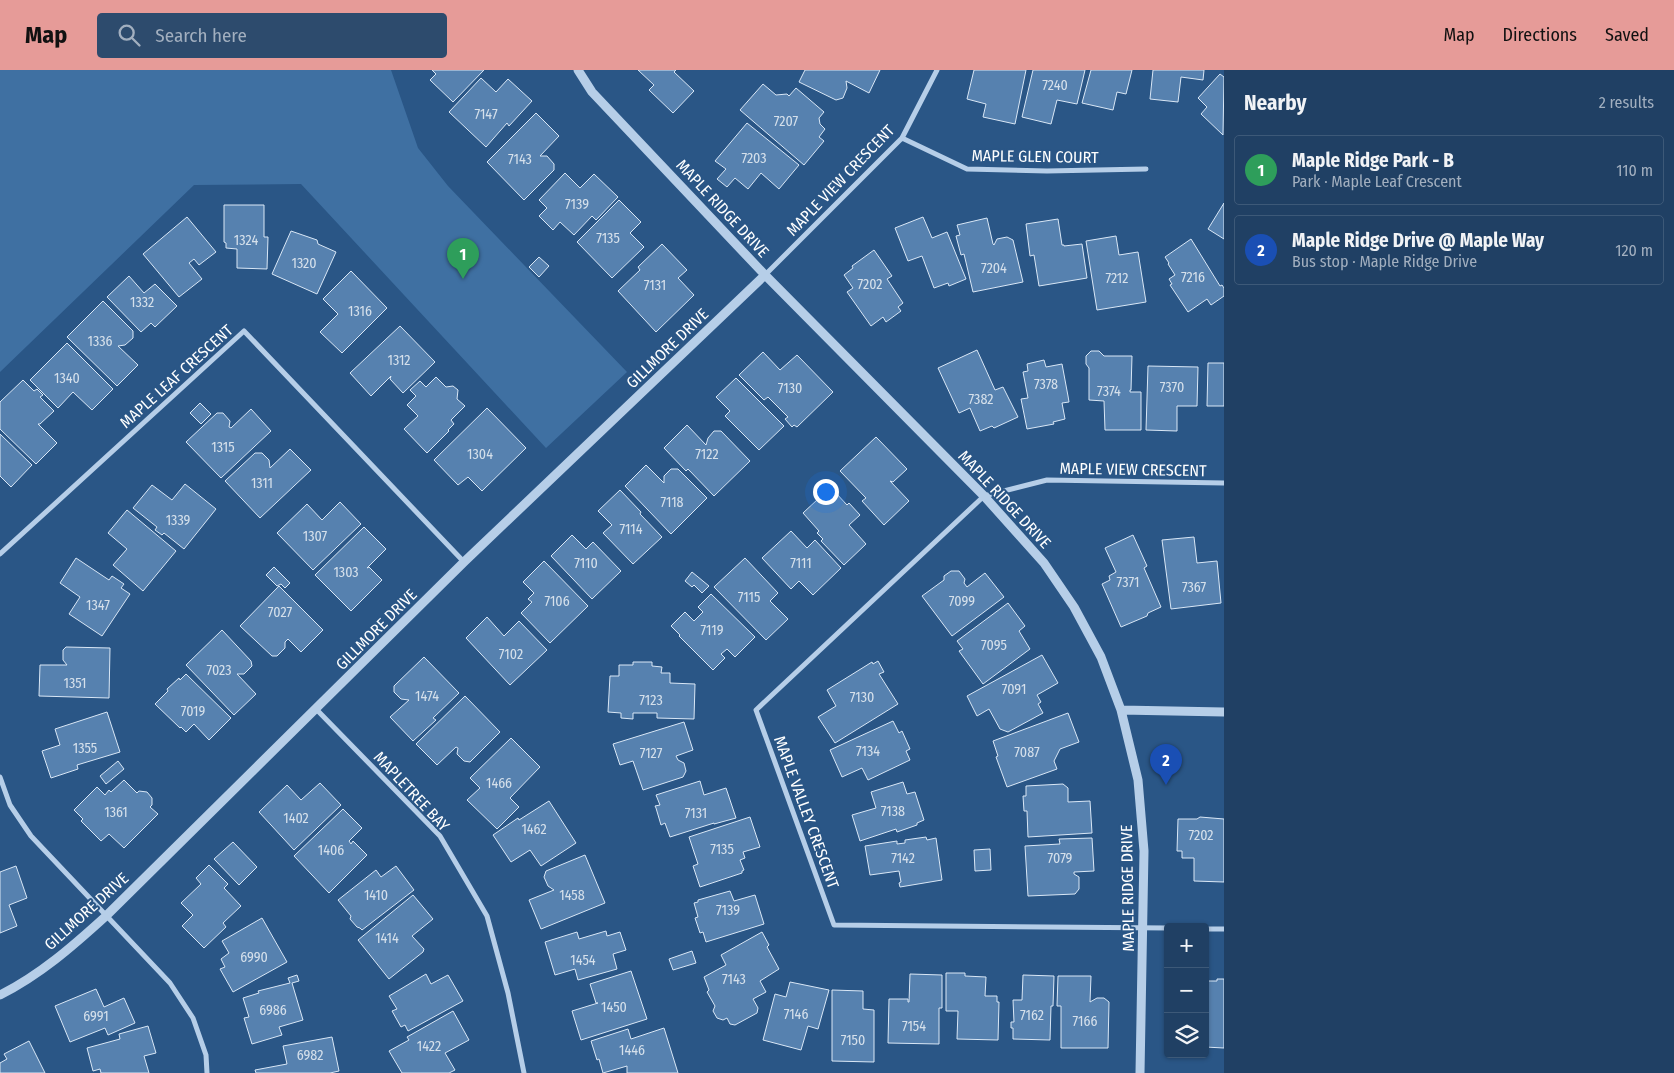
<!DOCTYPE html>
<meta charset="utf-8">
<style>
body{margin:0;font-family:"Fira Sans Condensed",sans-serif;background:#2d4b6d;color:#f1f3f6}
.controls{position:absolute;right:15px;bottom:15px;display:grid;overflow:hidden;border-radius:5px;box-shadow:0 1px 4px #0004}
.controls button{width:45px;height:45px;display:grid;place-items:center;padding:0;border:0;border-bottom:1px solid #3d5978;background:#204064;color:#f1f3f6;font:25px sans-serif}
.you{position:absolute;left:825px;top:421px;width:18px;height:18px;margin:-12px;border:4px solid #fff;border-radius:50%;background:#1a73e8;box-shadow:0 0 0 8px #1a73e833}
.badge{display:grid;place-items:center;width:32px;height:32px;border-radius:50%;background:#e69b98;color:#fff;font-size:16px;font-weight:700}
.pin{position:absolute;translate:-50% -41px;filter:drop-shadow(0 1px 2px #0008)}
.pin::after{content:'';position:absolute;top:26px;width:18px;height:15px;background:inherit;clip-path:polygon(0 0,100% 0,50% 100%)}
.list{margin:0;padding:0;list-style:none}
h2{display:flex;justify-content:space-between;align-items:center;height:65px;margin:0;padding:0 20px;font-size:21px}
h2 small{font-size:16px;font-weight:400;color:#a2afbf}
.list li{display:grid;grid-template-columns:32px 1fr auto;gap:15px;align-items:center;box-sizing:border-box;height:70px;margin:0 10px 10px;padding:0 10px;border:1px solid #3d5978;border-radius:5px}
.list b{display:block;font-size:19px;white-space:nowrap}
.list p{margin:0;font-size:16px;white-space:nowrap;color:#a2afbf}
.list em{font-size:16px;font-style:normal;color:#a2afbf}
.icon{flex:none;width:28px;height:28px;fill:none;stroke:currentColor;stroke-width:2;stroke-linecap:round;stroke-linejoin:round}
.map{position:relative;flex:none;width:1224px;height:1003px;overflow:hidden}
header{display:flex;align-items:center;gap:30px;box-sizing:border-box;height:70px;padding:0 25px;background:#e69b98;color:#111}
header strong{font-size:24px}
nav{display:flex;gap:28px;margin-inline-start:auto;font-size:18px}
.search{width:350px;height:45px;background:#2d4b6d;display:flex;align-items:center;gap:12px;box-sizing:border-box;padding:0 18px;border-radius:5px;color:#a2afbf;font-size:19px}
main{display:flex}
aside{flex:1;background:#204064}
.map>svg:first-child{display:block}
</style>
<header>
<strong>Map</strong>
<div class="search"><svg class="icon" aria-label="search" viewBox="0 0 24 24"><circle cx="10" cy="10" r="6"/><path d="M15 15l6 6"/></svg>Search here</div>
<nav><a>Map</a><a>Directions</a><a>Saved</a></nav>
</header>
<main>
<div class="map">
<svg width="1224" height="1003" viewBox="0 0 1224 1003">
<rect width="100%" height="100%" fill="#2a5686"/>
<path fill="#3f70a2" d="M0,0H391L418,78L448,116L627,302L546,378L301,114L194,115L0,302Z"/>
<path fill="#5681af" stroke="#d9e7f6" d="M432,0H484L453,32L430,10L436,4Z
M638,0H676L674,2L694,21L673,43L649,20L654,15Z
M805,0H880L869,23L846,11L847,18L843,28L836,30L799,12Z
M974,0H1026L1015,54L983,47L986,34L967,29Z
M1033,0H1085L1077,34L1057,30L1051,54L1022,47Z
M1091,0H1132L1126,24L1117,22L1113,40L1082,33Z
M1153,0H1204L1203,10L1181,7L1178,32L1150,29Z
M1220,4L1224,7L1223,65L1201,44L1207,37L1198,28Z
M481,8L496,22L508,9L532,31L509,56L507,53L486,77L449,42Z
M763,14L776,25L787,24L789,26L796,18L824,42L819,48L820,54L825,59L819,67L824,71L804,95L740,40Z
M536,43L559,66L540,86H547L554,94V100L524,130L487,92Z
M747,53L799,95L779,119L761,103L748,119L735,108L727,117L717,109L726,99L715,91Z
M565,103L580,118L594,104L618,127L596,150L592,146L574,165L560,152L553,160L539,146L547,138L539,130Z
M619,130L641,152L630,163L644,177L612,208L577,172Z
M1224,133V169L1208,159Z
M224,135H264V167H268L267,199L237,198V179L226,178V173L224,172Z
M187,147L216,182L199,195L194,189L189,193L202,209L179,227L143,184Z
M923,147L932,168L947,162L966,209L949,216L948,213L934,218L922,186L908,191L895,158Z
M987,148L993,174L994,175L997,169L1007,167L1013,170L1023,212L973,222L964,184L961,185L956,166L960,165L957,155Z
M1058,149L1062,175H1064V176L1082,174L1087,208L1039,216L1034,185L1030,186L1026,154Z
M291,161L317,170L318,174L336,182L317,224L272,204Z
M1116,166L1119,185L1138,182L1146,232L1097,240L1086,171Z
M1191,169L1220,216L1222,215L1224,218V226L1211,235L1207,229L1188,242L1170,215L1172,214L1169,209L1175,205L1168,194L1169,193L1165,187Z
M662,174L687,200L678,208L694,225L656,262L618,221L640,200L638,197Z
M874,180L892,206L887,209L903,233L898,237L901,241L886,252L883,247L871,256L847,222L853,218L844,205L853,198L852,196Z
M539,187L549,196L539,207L529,197Z
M351,201L387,238L342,283L320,262L338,244L323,229Z
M129,206L144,223L155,214L177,236L155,257L151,253L141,262L107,227Z
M103,231L133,261V268L125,275L118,276L138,295L117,316L67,267Z
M400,256L435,292L403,323L390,309L391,306L371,326L350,303Z
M67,273L113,319L92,340L73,322L58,338L30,310Z
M977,280L995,320L1003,317L1018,347L994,358L992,356L980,361L970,338L959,343L938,298Z
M1091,281H1099L1104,286H1132L1131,320H1130V322H1141V360H1105L1104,331L1089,330V298L1086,294V286Z
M763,282L780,300L797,285L833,322L797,357L794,355L792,357L785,349L788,347L768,327L764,330L739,305Z
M1044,290L1046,297L1062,294L1068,326L1069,332L1062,333L1065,349L1053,352L1054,354L1027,359L1021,329L1028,328L1023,302L1028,301L1027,294Z
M1208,293H1224V336H1207Z
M1148,296L1198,297L1197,336H1177V361L1146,360Z
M436,307L446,317L453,316L458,320L457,329L465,336L451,350L454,354L448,360L449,361L427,383L404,359L418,346L407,335L416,326L410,320L420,311L426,317Z
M736,308L784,356L759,380L725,346L730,341L716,327Z
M23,310L34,321L37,319L43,325L40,327L54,341L40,354H38L57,373L36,394L0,359V332Z
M200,333L211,344L201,354L190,343Z
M487,338L526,378L482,421L468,407L458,415L434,390Z
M251,339L271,361L221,408L186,372L217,343H223L230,351L229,357L231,358Z
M687,355L706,375L708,368L714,361H721L750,391L714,426L688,399L686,401L664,378Z
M0,364L32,395L11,417L0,406Z
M876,367L907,399L893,412L890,411L909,431L884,455L862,431L866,428L840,401Z
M290,379L311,400L260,448L225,411L255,383H262L269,390L270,398Z
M646,395L664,413V406L671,399H678L707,428L671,464L625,416Z
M185,414L216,439L184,479L164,463L162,465L155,460L157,457L133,438L152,415L172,430Z
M620,420L641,442L640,444L662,467L633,494L603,463L612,455L598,441Z
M835,422L847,435L849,433L860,445L849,455L866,474L844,495L821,471L823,469L817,463L819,461L803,443L818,429L823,433Z
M340,432L361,454L313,500L277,463L307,434L322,450Z
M127,440L176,481L143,521L113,495L127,479L108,463Z
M364,457L386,479L367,498L369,497L382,510L351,541L315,505Z
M791,461L807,478L815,470L841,498L813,525L799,511L791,519L762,488Z
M572,465L586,479L593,472L621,501L592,529L551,486Z
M1133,465L1147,496L1144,498L1161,537L1148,543L1147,546L1121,557L1102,514L1110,510L1109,506L1116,502L1105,478Z
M1194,467L1197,493L1217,491L1221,533L1171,539L1162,470Z
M76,488L109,510L112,506L124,514L121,518L130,524L102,566L69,544L80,527L60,513Z
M745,488L778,523L770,531L788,549L766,570L714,517Z
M544,491L588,536L550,573L521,543L532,532L528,529L534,523L523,512Z
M274,497L290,513L285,518L281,514L277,516L266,505Z
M951,501H959L965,509L964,513L967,517L985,503L1004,527L952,566L922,526L944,510V506Z
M692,502L709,516L702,523L694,515L692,517L685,511Z
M279,516L323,560L301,582L288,569L285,572V578L277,586H272L240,556Z
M711,524L755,567L735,587L727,579L721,584L725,588L713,600L679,566L680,565L671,556L685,542L694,551L703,542L698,537Z
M1008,533L1025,556L1019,561L1030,579L983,614L959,581L963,579L957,571Z
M487,547L504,566L519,551L547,580L510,615L466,568Z
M222,560L251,591L252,596L244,604H237L256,624L234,645L186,595Z
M66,577L110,578L109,628L39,626L40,595H67L63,590V580Z
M1042,585L1058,613L1037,625L1041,632L1038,634L1043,643L1008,662L1000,659L989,639L977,646L967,626Z
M424,587L459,623L433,648L436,650L413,671L390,647L409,630L401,629L394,622V616Z
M878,591L884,602L879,604L898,634L835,673L818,647L836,636L827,620L872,592L873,594Z
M633,592H652V596L662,597L661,603H670V613L695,614L694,649L657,648V643H633V649L621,648V643L608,642L610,606H619V595H633Z
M186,604L231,648L209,670L194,654L186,662L181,657L180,658L155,634L168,621L167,619L179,608L180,610Z
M465,626L500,662L470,692L464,691L457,684L458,678L456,677L437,695L416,674Z
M107,642L120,682L77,695L78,699L51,708L42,681L60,675L55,659Z
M1068,643L1079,672L1060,679L1054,691L1057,699L1007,717L996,687L998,686L993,671Z
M893,651L899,663L902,661L910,679L906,681L910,690L868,710L862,698L842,707L830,680Z
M684,652L693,680L676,686L678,690L684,693L686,701L683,707L643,720L633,691L620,695L613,674Z
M511,668L540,697L510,728L519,737L497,759L467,730L480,718L470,708Z
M118,691L124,699L106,714L100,706Z
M124,710L137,723L139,721L147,722L152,728V735L150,737L158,744L124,778L109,764L101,771L81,751L83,749L74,740L97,717L105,725L109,720L111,722Z
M700,711L704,725L726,718L736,748L714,754V753L670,767L665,753L661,755L656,738L655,736L660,735L656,725Z
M903,712L907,724L915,722L924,750L917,753V755L897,762L896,759L860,771L852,745L876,738L871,722Z
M320,713L341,735L294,780L259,742L287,715L301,730Z
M1063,714L1068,718V732L1090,731L1092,763L1028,767L1027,741H1024L1023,726H1026V716Z
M549,731L576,773L541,796L530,780L511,792L493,765L518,748L519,750Z
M343,739L362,758L349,771L351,774L353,771L367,785L329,823L294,786Z
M750,747L760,777L743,782L745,788L740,790L744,800L742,801V803L700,817L693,796L698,794L689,767Z
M1200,747L1224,749V812L1194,811V788H1182V781H1177L1178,749H1197Z
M926,767L927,770L936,768L942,810L900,817L899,813L901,812L899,801L870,805L865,776L897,771V774L905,773V770Z
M1092,768L1094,801L1074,802V804L1079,807V819L1075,824L1028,826L1025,776L1060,774L1059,769Z
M233,772L257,797L239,815L214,789Z
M990,779L991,800L975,801L974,780Z
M585,785L605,833L541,859L529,830L554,820L548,816L544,807L546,801Z
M209,795L228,814L224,818L241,836L223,853L226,857L204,878L182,856L193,845L181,833L201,814L196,808Z
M16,796L27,828L9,835L17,856L0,863V802Z
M396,796L414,820L362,860L360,858L357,857L350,849L351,846L338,830L376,800L381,807Z
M730,821L734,831L755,825L764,854L706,872L703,862L700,863L695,848L698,847L694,833L698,832V830Z
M413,825L433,849L412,866L424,879L423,882L389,909L358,870Z
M262,848L287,892L233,922L220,899L225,897L221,889L229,883L222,871Z
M606,861L607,866L620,862L626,880L613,884L617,899L578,910L575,899L555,905L545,872L577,862L579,869Z
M762,862L769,875L767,877L779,899L760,911L766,922L753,929L758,938L757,943L735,955L730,954L727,948L723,950L717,948L713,941L715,936L707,922L709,920L704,907L726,895L721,885Z
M692,881L696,893L673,900L669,889Z
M631,901L647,949L581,970L572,941L598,933H596L590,914Z
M946,903H965V906L986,907L985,926H997V932H999L998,970L957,969L958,941H946Z
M426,904L431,914L448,905L463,931L408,961L405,955L401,957L392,941L397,939L389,926Z
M910,904L942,905V938H939V974L888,973L889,929H908V932H909Z
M297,905L299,911L292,913L303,950L279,957L282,965L252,974L244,948L249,947L243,928L259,923L258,921L290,913L288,908Z
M1023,905L1054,906L1053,936H1051L1050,970L1013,969V958H1011V952H1014L1013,930H1022Z
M1058,906H1091L1090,932L1097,928H1104L1109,932L1108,978H1061V936H1057Z
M1217,909H1224V978L1205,977V911H1217Z
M790,912L829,920L818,959L808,956L801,980L763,970L775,924L786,927Z
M96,919L104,937L124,928L135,953L108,965L105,958L70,972L55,936Z
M832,920L863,921V939L874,940V992L832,991Z
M453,941L469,970L445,983L455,1000L449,1003H402L389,981L409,970L407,967Z
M148,956L156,983L144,986L149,1003H101L100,999L93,1001L87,978L120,969L119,964Z
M664,958L678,1003H627V996L603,1003L599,989L597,990L591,971L628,959L631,969Z
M332,967L339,1001L330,1003H256L255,1000L287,994L283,976Z
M29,971L45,1003H0V993L7,989L4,984Z"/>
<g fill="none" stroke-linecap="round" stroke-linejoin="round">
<path stroke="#b6cee8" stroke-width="5" d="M902,68L967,99L1047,101L1146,99
M765,205L902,68L937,0
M0,484L244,261L464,492
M316,639L440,766L487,846L508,923L524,1003
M0,707L10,735L31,766L170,913L193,948L206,985L207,1003
M1168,858L834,855L756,640L984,426L1047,410L1224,413
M1205,859H1224"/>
<path stroke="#b6cee8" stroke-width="9" d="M578,0L592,22L765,205L984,426L1044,493L1074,537L1101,587L1121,640L1138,710L1144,781L1140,1003
M1121,640L1224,642
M0,925C40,905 73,876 106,846L464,492L765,205"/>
</g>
<g text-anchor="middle" stroke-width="4" stroke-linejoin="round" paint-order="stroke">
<g font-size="14" fill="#d5e0eb">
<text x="1055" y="20">7240</text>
<text x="486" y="49">7147</text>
<text x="786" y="56">7207</text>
<text x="754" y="93">7203</text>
<text x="520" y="94">7143</text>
<text x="577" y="139">7139</text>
<text x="608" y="173">7135</text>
<text x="246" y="175">1324</text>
<text x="304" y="198">1320</text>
<text x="994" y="203">7204</text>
<text x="1193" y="212">7216</text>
<text x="1117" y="213">7212</text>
<text x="870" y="219">7202</text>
<text x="655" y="220">7131</text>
<text x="142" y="237">1332</text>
<text x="360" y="246">1316</text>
<text x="100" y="276">1336</text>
<text x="399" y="295">1312</text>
<text x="67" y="313">1340</text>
<text x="1046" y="319">7378</text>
<text x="1172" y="322">7370</text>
<text x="790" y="323">7130</text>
<text x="1109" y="326">7374</text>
<text x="981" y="334">7382</text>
<text x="223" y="382">1315</text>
<text x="480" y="389">1304</text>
<text x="707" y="389">7122</text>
<text x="262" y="418">1311</text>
<text x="672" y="437">7118</text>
<text x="178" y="455">1339</text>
<text x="631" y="464">7114</text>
<text x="315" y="471">1307</text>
<text x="586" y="498">7110</text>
<text x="801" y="498">7111</text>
<text x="346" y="507">1303</text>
<text x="1128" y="517">7371</text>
<text x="1194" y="522">7367</text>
<text x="749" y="532">7115</text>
<text x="557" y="536">7106</text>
<text x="962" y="536">7099</text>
<text x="98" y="540">1347</text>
<text x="280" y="547">7027</text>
<text x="712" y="565">7119</text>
<text x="994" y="580">7095</text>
<text x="511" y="589">7102</text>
<text x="219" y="605">7023</text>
<text x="75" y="618">1351</text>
<text x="1014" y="624">7091</text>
<text x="427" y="631">1474</text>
<text x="862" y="632">7130</text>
<text x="651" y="635">7123</text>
<text x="193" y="646">7019</text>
<text x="85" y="683">1355</text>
<text x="868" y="686">7134</text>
<text x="1027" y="687">7087</text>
<text x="651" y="688">7127</text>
<text x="499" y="718">1466</text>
<text x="893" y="746">7138</text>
<text x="116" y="747">1361</text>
<text x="696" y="748">7131</text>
<text x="296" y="753">1402</text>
<text x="534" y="764">1462</text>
<text x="1201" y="770">7202</text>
<text x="722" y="784">7135</text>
<text x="331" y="785">1406</text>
<text x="903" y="793">7142</text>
<text x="1060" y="793">7079</text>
<text x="376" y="830">1410</text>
<text x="572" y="830">1458</text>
<text x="728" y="845">7139</text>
<text x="387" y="873">1414</text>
<text x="254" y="892">6990</text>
<text x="583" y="895">1454</text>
<text x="734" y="914">7143</text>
<text x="614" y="942">1450</text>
<text x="273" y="945">6986</text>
<text x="796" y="949">7146</text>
<text x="1032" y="950">7162</text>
<text x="96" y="951">6991</text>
<text x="1085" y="956">7166</text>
<text x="914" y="961">7154</text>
<text x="853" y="975">7150</text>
<text x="429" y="981">1422</text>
<text x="632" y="985">1446</text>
<text x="310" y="990">6982</text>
</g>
<g font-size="16" fill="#fff" stroke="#2a5686">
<text transform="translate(1035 86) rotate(1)" y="6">MAPLE GLEN COURT</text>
<text transform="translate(840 110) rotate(-46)" y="6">MAPLE VIEW CRESCENT</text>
<text transform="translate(723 138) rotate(47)" y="6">MAPLE RIDGE DRIVE</text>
<text transform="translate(667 278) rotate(-44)" y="6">GILLMORE DRIVE</text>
<text transform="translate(176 306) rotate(-42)" y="6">MAPLE LEAF CRESCENT</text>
<text transform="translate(1133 399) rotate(1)" y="6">MAPLE VIEW CRESCENT</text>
<text transform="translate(1005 429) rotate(47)" y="6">MAPLE RIDGE DRIVE</text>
<text transform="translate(376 559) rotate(-45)" y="6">GILLMORE DRIVE</text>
<text transform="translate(412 721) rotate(47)" y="6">MAPLETREE BAY</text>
<text transform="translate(807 742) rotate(70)" y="6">MAPLE VALLEY CRESCENT</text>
<text transform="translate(1127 818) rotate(-91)" y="6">MAPLE RIDGE DRIVE</text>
<text transform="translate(86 841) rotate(-42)" y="6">GILLMORE DRIVE</text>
</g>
</g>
</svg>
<div class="controls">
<button>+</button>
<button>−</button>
<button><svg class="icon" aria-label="layers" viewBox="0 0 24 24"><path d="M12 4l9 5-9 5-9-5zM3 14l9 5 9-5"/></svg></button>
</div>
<div class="you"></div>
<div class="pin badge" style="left:463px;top:209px;background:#2e9e5b">1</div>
<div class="pin badge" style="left:1166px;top:715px;background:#1a4fb4">2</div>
</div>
<aside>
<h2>Nearby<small>2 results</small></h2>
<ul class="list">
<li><span class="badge" style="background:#2e9e5b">1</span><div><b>Maple Ridge Park - B</b><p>Park · Maple Leaf Crescent</p></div><em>110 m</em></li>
<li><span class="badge" style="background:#1a4fb4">2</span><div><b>Maple Ridge Drive @ Maple Way</b><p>Bus stop · Maple Ridge Drive</p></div><em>120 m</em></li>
</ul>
</aside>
</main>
